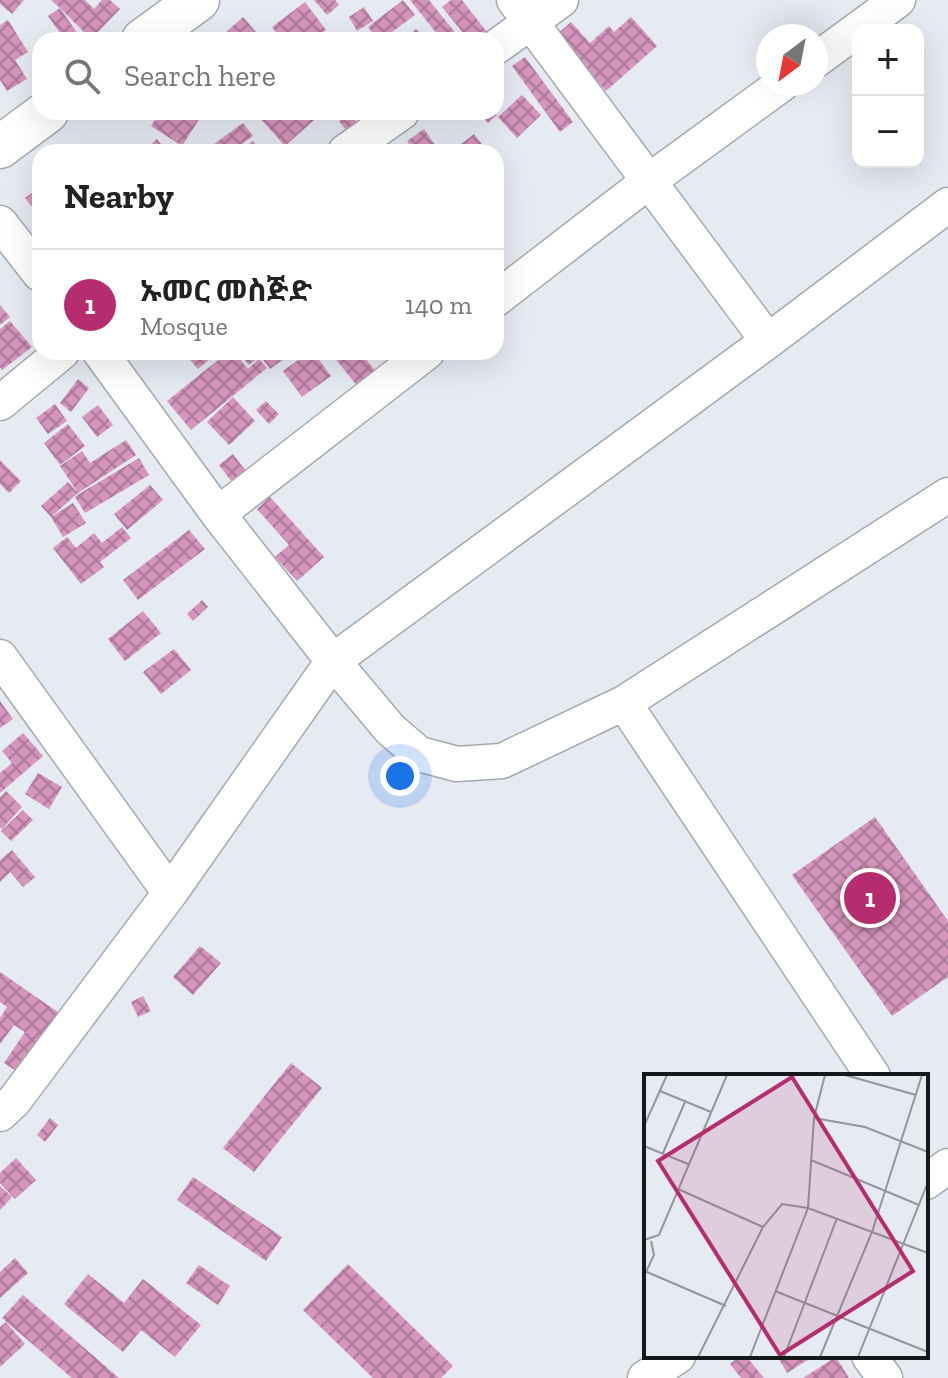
<!DOCTYPE html>
<meta charset="utf-8">
<style>
body{margin:0;font-family:"Zilla Slab","Noto Sans Ethiopic",serif;background:#f2f2f2;color:#222}
.controls{position:absolute;right:24px;top:24px;display:grid;overflow:hidden;border-radius:16px;box-shadow:0 8px 32px #0002}
.controls button{width:72px;height:72px;display:grid;place-items:center;padding:0;border:0;border-bottom:2px solid #e0e0e0;background:#fff;color:#222;font:40px sans-serif}
.compass{position:absolute;left:756px;top:24px;width:72px;height:72px;border-radius:50%;background:#fff;box-shadow:0 8px 32px #0002;rotate:212deg}
.you{position:absolute;left:400px;top:776px;width:28px;height:28px;margin:-20px;border:6px solid #fff;border-radius:50%;background:#1a73e8;box-shadow:0 0 0 12px #1a73e833}
.badge{display:grid;place-items:center;width:52px;height:52px;border-radius:50%;background:#b52d6e;color:#fff;font-size:26px;font-weight:700}
.pin{position:absolute;translate:-50% -50%;border:4px solid #fff;box-shadow:0 2px 8px #0006}
.list{margin:0;padding:0;list-style:none}
h2{display:flex;justify-content:space-between;align-items:center;height:104px;margin:0;padding:0 32px;font-size:34px}
h2 small{font-size:26px;font-weight:400;color:#767676}
.list li{display:grid;grid-template-columns:52px 1fr auto;gap:24px;align-items:center;box-sizing:border-box;height:112px;padding:0 32px;border-top:2px solid #e0e0e0}
.list b{display:block;font-size:30px;white-space:nowrap}
.list p{margin:0;font-size:26px;white-space:nowrap;color:#767676}
.list em{font-size:26px;font-style:normal;color:#767676}
.icon{flex:none;width:44px;height:44px;fill:none;stroke:currentColor;stroke-width:2;stroke-linecap:round;stroke-linejoin:round}
.map{position:relative;flex:none;width:948px;height:1378px;overflow:hidden}
.search{position:absolute;background:#fff;box-shadow:0 8px 32px #0002;left:32px;top:32px;width:472px;height:88px;display:flex;align-items:center;gap:20px;box-sizing:border-box;padding:0 28px;border-radius:24px;color:#767676;font-size:30px}
.panel{position:absolute;background:#fff;box-shadow:0 8px 32px #0002;left:32px;top:144px;width:472px;height:216px;border-radius:24px}
.map>svg:first-child{display:block}
</style>
<div class="map">
<svg width="948" height="1378" viewBox="0 0 948 1378">
<defs>
<pattern id="building-cross-hatch" width="8" height="8" patternUnits="userSpaceOnUse" patternTransform="scale(2)"><rect width="8" height="8" fill="#d695bc"/><path d="M0 0l8 8M0 8l8-8" fill="none" stroke="#ad7998"/></pattern>
</defs>
<rect width="100%" height="100%" fill="#e6eaf1"/>
<path fill="url(#building-cross-hatch)" d="M0,0H24L12,14L0,4Z
M51,0H85L94,9L102,0H110L120,9L91,39L60,8L82,40H65L48,16L60,8Z
M314,0H335L339,5L327,15Z
M403,0L415,15L381,40H378L368,27Z
M410,0H429L461,40H442Z
M451,0H462L493,40H469L442,7Z
M305,2L326,30L313,40H282L272,27Z
M364,7L373,21L357,31L349,17Z
M243,17L263,40H217Z
M631,17L657,46L606,91L556,35L571,22L590,43L609,26L614,32Z
M8,20L28,52L15,60L27,79L7,91L0,80V25Z
M416,29L427,40H404Z
M525,57L573,122L560,132L512,66Z
M522,95L541,115L517,138L498,117Z
M160,112H190L200,118L182,146L151,126Z
M237,112H254L249,120Z
M264,112H323L285,146L259,117Z
M479,112H494L497,115L488,123Z
M350,113L366,134L355,142L339,121Z
M243,123L253,136L231,152H203Z
M424,129L440,152H415L407,141Z
M474,134L488,152H451Z
M157,139L167,152H142Z
M253,141L261,152H238Z
M40,187V217L25,198Z
M0,305L10,317L0,325Z
M10,321L32,347L2,370L0,367V329Z
M183,352H218L198,369Z
M228,352H234L248,369L259,359L267,368L191,430L167,401Z
M238,352H265L249,365Z
M268,352H293L270,369L261,357Z
M309,352H313L331,376L302,397L283,371Z
M330,352H360L377,373L358,387Z
M78,379L89,388L71,412L60,403Z
M233,397L255,421L229,445L207,422Z
M266,401L279,414L269,424L256,410Z
M55,404L67,421L48,434L36,418Z
M98,405L113,425L97,437L82,417Z
M68,424L85,446L60,465L44,443Z
M126,440L136,455L78,493L60,466L82,451L90,463Z
M233,454L246,471L232,482L219,465Z
M139,458L149,475L85,513L75,497L79,494L81,497L79,494Z
M0,460L21,481L9,493L0,484Z
M68,482L78,493L51,517L41,506Z
M150,485L163,500L127,530L114,514Z
M270,497L324,557L297,581L275,557L289,545L257,509Z
M73,503L86,523L63,537L51,517Z
M122,527L131,538L100,562L104,567L81,584L53,548L67,537L76,548L94,533L102,543Z
M189,530L205,549L138,600L123,580Z
M202,600L208,607L193,621L187,614Z
M143,611L161,633L125,661L108,639Z
M174,649L191,670L161,694L143,672Z
M0,701L13,719L0,728Z
M23,733L43,756L0,793V773L12,763L2,751Z
M38,773L62,787L49,809L25,794Z
M6,791L22,807L2,829L0,827V797Z
M23,810L33,820L11,841L1,831Z
M875,817L948,921V977L892,1016L792,875Z
M12,850L35,877L23,887L10,872L0,882V860Z
M200,946L221,963L193,995L173,977Z
M0,972L65,1017L24,1076L4,1063L25,1032L14,1025L0,1044V1018L7,1007L0,1002Z
M143,996L151,1011L138,1017L131,1002Z
M291,1063L322,1088L254,1172L223,1148Z
M50,1118L58,1125L45,1142L37,1135Z
M16,1158L36,1180L15,1199L0,1183V1173Z
M193,1177L282,1237L266,1261L177,1200Z
M0,1186L12,1197L0,1210Z
M15,1258L28,1273L0,1298V1272Z
M348,1264L453,1366L441,1378H373L303,1310Z
M199,1265L230,1286L218,1305L186,1283Z
M88,1274L124,1303L143,1279L201,1325L175,1357L141,1330L123,1352L64,1304Z
M23,1295L119,1378H72L2,1318Z
M6,1322L25,1344L0,1367V1327Z
M740,1356H746L764,1378H741L730,1364Z
M777,1356H814L787,1373Z
M836,1357L849,1378H803Z"/>
<g fill="none" stroke-linecap="round" stroke-linejoin="round">
<defs>
<path id="minor" d="M514,0L768,341
M496,47L561,0
M816,60L898,0
M345,152L402,112
M0,223L40,274
M496,299L649,181L782,84
M100,352L218,514L333,661L390,729L419,754L457,764L502,761L624,703L948,495
M0,403L62,352
M218,514L427,352
M0,657L170,893
M624,703L873,1076
M0,1114L14,1101L170,893L333,661L768,341L948,205
M926,1182L948,1166
M869,1356L885,1378
M645,1378L678,1356"/>
<path id="major" d="M143,40L198,0
M0,147L47,112"/>
</defs>
<use href="#minor" stroke="#a5a9af" stroke-width="37"/>
<use href="#major" stroke="#a5a9af" stroke-width="45"/>
<use href="#minor" stroke="#fff" stroke-width="34"/>
<use href="#major" stroke="#fff" stroke-width="42"/>
</g>
<g transform="translate(644 1074)">
<rect width="284" height="284" fill="#e6eaf1"/>
<path fill="none" stroke="#93969b" stroke-width="2" d="M201,1L272,21M16,17L67,38M170,44L221,53L284,78M0,52L23,1M0,72L44,90M19,79L41,28M167,86L275,131M34,115L119,153M0,166L15,161L83,1M3,198L82,232M0,202L10,181L7,167M131,217L284,278M54,283L119,153L138,130L164,134L284,179M106,283L164,134L170,44L181,1M140,283L193,144M176,283L228,158L278,1M214,283L284,108"/>
<path fill="#b52d6e" fill-opacity="0.15" stroke="#b52d6e" stroke-width="4" d="M148,3L269,197L136,281L14,87Z"/>
<rect width="284" height="284" fill="none" stroke="#16181a" stroke-width="4"/>
</g>
</svg>
<div class="controls">
<button>+</button>
<button>−</button>
</div>
<svg class="compass" viewBox="-18 -18 36 36"><path d="M0-13l5 13h-10z" fill="#e53935"/><path d="M0 13l5-13h-10z" fill="#767676"/></svg>
<div class="you"></div>
<div class="pin badge" style="left:870px;top:898px">1</div>
<div class="search"><svg class="icon" aria-label="search" viewBox="0 0 24 24"><circle cx="10" cy="10" r="6"/><path d="M15 15l6 6"/></svg>Search here</div>
<section class="panel">
<h2>Nearby<small></small></h2>
<ul class="list">
<li><span class="badge">1</span><div><b>ኡመር መስጅድ</b><p>Mosque</p></div><em>140 m</em></li>
</ul>
</section>
</div>
